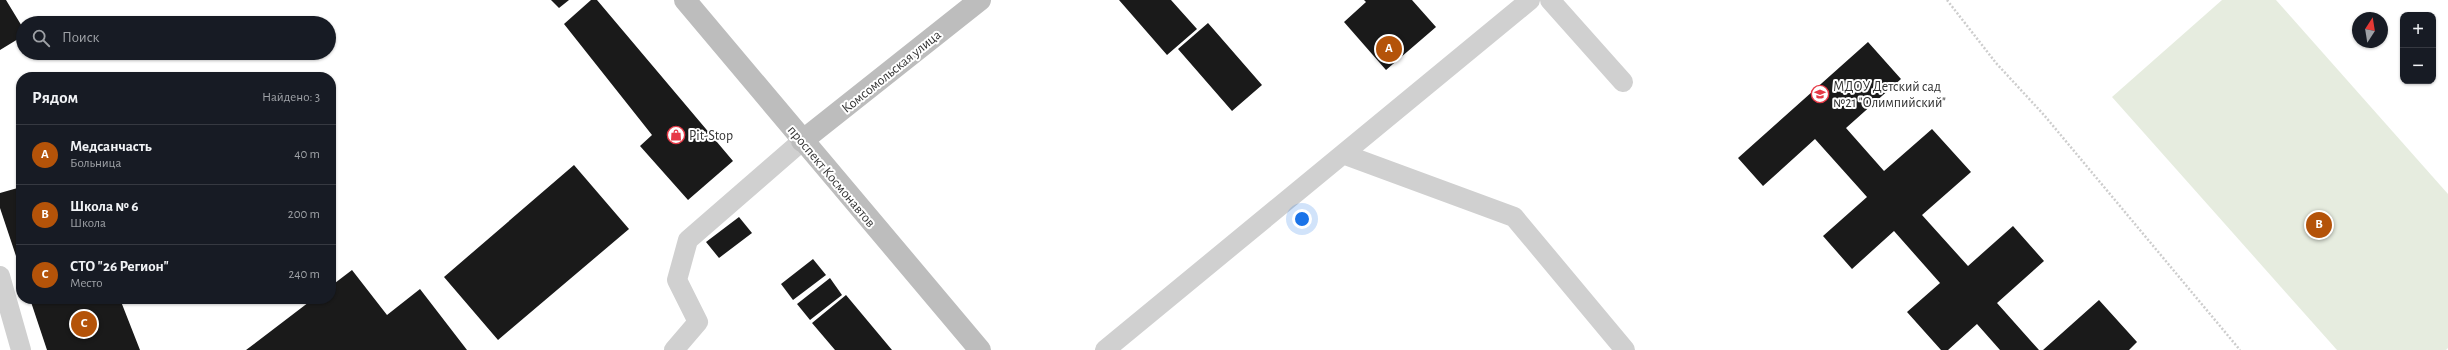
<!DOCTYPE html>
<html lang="ru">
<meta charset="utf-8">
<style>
body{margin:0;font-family:"Alegreya Sans",sans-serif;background:#242831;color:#f1f3f6}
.controls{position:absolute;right:12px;top:12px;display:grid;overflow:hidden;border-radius:8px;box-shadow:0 1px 3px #0004}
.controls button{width:36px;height:36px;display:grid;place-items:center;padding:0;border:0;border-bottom:1px solid #363941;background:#171b24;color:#f1f3f6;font:20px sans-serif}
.compass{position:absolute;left:2352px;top:12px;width:36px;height:36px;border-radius:50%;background:#171b24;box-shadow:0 1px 3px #0004;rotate:12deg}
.you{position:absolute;left:1302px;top:219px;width:14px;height:14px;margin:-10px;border:3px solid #fff;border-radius:50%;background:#1a73e8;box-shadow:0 0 0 6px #1a73e833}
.badge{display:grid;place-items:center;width:26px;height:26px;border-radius:50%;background:#b45309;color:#fff;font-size:13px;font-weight:700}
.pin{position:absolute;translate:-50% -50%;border:2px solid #fff;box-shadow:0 1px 4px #0006}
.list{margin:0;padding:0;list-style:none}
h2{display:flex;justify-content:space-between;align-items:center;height:52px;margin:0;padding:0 16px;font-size:17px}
h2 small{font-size:13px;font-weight:400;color:#9ea1a6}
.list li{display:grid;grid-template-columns:26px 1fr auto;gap:12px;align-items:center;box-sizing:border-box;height:60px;padding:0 16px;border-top:1px solid #363941}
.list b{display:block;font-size:15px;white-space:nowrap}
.list p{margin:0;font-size:13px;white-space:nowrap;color:#9ea1a6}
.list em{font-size:13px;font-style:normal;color:#9ea1a6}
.icon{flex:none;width:22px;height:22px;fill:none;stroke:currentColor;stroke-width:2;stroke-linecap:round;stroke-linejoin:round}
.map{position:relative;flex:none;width:2448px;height:350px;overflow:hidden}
.search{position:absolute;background:#171b24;box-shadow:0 1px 3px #0004;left:16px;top:16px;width:320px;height:44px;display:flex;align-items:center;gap:10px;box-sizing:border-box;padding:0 14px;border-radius:22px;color:#9ea1a6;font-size:15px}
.panel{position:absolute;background:#171b24;box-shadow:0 1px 3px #0004;left:16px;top:72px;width:320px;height:232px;border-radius:16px}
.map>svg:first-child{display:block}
</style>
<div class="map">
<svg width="2448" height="350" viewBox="0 0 2448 350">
<rect width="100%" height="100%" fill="#fff"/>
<path fill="#e6ecdf" d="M2222,0H2276L2448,194V348L2446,350H2337L2112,97Z"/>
<path fill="#1a1a1a" d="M0,0H6L23,28V36L0,50Z
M551,0H569L559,8Z
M591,0H597L733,161L688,200L640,146L652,135L564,24Z
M1119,0H1171L1197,29L1167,55Z
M1364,0H1412L1436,27L1386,70L1344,22L1366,2Z
M1208,23L1262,85L1232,111L1178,49Z
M1868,42L1901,79L1846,128L1884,171L1932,129L1971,172L1922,215L1968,266L2013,226L2044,261L1997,303L2039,350H2000L1977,324L1948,350H1941L1907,312L1940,283L1894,231L1852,269L1823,236L1867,197L1815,139L1763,186L1738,158Z
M574,165L629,229L498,340L444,277Z
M21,187V271L0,208V193Z
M739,217L752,233L719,258L706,242Z
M813,259L826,275L793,300L781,284Z
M352,270L387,315L420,289L467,350H246L313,299H331V286Z
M830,278L842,295L810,320L797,304Z
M846,295L892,350H835L812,323Z
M30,299H120L140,350H47Z
M2099,300L2137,342L2129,350H2043Z"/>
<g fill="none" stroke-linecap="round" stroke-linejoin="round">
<path stroke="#cdcdcd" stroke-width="2.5" stroke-dasharray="2 2" stroke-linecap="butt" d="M1947,0L1996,63L2044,115L2240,350"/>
<path stroke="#d0d0d0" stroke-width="20" d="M1550,0L1623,82
M1343,154L1514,217L1625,350
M0,276L21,350
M674,350L698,322L677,280L688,240L802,141
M1105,350L1530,0"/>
<path stroke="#bdbdbd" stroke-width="22" d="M685,0L980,350
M802,141L980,0"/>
</g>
<defs>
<symbol id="school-ring" viewBox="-11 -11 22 22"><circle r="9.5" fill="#fff" stroke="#e63946" stroke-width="1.5"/><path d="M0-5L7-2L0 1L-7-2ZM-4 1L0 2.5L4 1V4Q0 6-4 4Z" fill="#e63946"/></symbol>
<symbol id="shop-ring" viewBox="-11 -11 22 22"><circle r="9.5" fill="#fff" stroke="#e63946" stroke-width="1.5"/><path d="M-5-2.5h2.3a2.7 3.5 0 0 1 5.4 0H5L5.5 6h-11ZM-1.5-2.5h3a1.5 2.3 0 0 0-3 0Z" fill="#e63946"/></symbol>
</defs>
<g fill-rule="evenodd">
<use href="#school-ring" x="1810" y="84" width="20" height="20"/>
<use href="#shop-ring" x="666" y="125" width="20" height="20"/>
</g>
<g text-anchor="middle" stroke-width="4" stroke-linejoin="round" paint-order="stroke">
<g font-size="14" fill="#333" stroke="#fff">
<text transform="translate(891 71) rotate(-39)" y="5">Комсомольская улица</text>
<text transform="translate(832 176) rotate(50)" y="5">проспект Космонавтов</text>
</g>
<g font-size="14" fill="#333" stroke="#fff" text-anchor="start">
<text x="1833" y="91">МДОУ Детский сад<tspan x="1833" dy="16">№21 "Олимпийский"</tspan></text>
<text x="689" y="140">Pit-Stop</text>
</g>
</g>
</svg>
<div class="controls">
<button>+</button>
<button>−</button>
</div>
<svg class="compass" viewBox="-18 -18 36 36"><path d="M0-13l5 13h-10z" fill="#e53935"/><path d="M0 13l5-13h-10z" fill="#9ea1a6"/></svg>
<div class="you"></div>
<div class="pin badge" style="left:1389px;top:49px">A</div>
<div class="pin badge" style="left:2319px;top:225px">B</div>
<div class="pin badge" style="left:84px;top:324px">C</div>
<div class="search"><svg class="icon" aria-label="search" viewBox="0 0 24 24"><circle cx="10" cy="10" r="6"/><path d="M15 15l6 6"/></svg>Поиск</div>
<section class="panel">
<h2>Рядом<small>Найдено: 3</small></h2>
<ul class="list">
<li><span class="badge">A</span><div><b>Медсанчасть</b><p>Больница</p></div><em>40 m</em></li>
<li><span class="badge">B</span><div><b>Школа № 6</b><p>Школа</p></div><em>200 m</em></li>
<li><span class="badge">C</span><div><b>СТО &quot;26 Регион&quot;</b><p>Место</p></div><em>240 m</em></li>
</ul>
</section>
</div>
